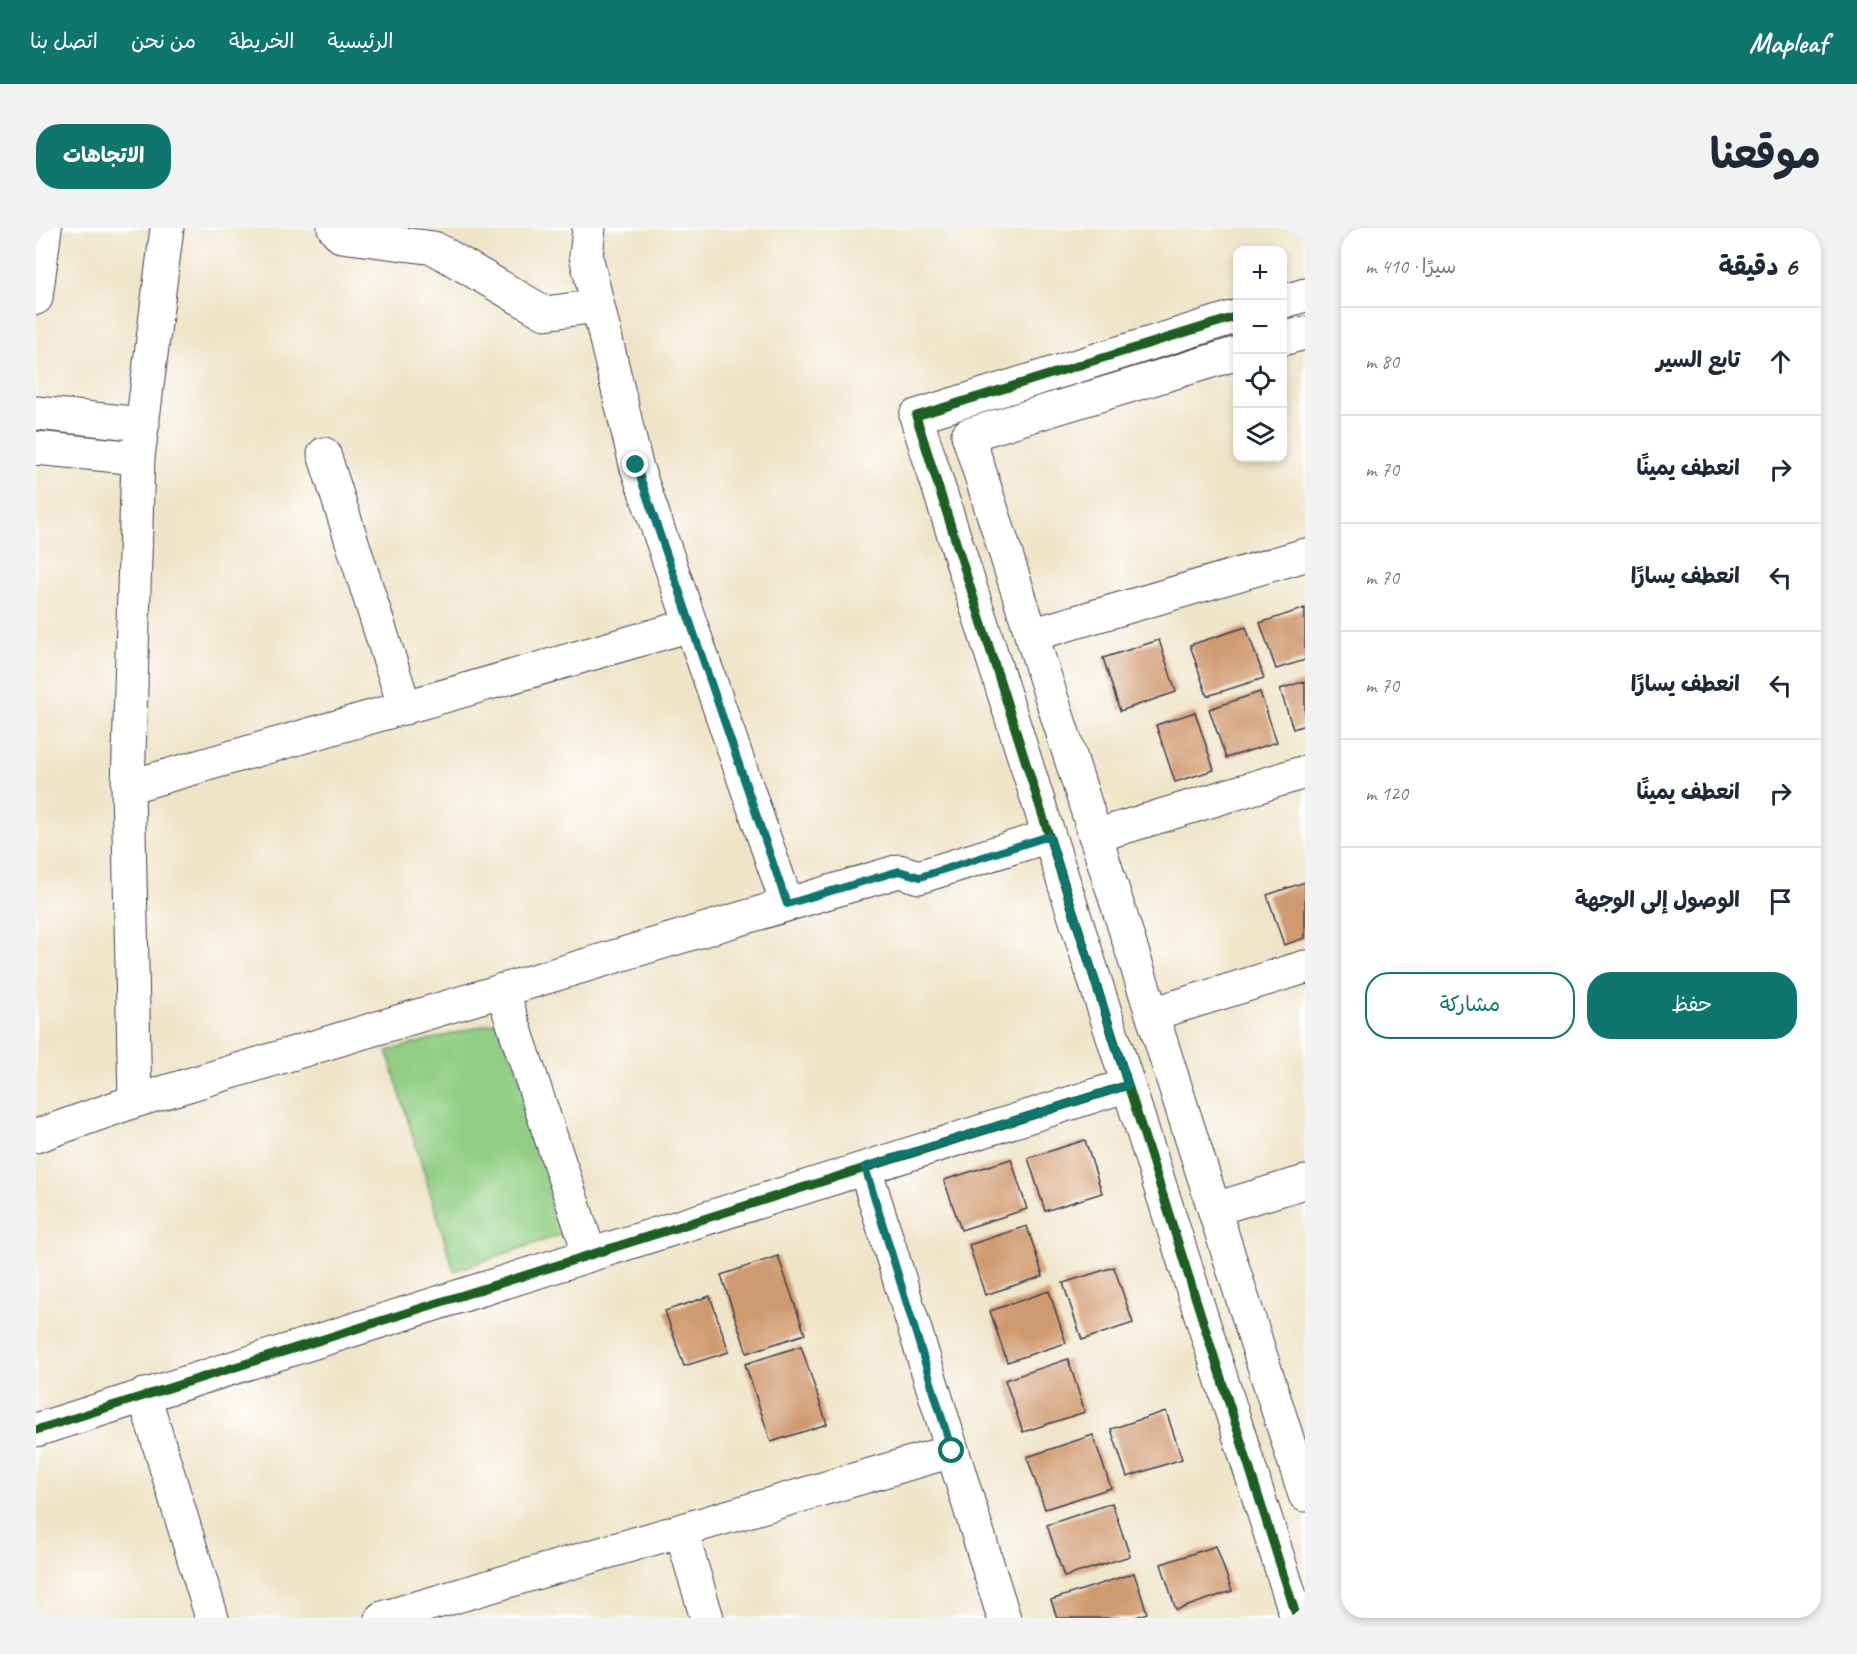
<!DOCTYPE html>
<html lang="ar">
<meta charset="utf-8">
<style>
body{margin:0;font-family:Caveat,"Playpen Sans Arabic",sans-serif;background:#f2f2f3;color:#1f2937;direction:rtl}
.controls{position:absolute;right:18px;top:18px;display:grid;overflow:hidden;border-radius:12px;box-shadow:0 3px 9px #0003}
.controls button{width:54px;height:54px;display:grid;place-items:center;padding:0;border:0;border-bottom:2px solid #e0e1e3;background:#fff;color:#1f2937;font:30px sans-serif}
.stop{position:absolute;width:18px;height:18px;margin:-14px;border:4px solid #0f766e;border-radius:50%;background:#fff}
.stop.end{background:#0f766e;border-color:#fff;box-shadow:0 2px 6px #0008}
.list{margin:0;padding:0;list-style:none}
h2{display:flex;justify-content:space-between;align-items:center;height:78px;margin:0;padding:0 24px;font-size:26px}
h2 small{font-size:20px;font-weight:400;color:#747a83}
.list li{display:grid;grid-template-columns:39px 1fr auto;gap:18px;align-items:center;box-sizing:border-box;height:108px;padding:0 24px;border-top:2px solid #e0e1e3}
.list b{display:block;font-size:22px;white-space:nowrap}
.list em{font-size:20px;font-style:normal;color:#747a83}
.actions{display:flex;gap:12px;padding:18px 24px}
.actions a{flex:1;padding:14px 0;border:2px solid #0f766e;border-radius:24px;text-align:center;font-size:21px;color:#0f766e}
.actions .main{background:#0f766e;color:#fff}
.icon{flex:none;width:33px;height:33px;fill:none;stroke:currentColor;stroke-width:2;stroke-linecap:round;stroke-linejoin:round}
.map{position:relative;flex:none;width:1269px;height:1390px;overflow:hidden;direction:ltr;border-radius:24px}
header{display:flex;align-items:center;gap:36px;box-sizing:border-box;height:84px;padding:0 30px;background:#0f766e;color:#fff}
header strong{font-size:28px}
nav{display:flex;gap:33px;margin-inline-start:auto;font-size:21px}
.intro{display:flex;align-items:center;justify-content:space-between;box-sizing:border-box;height:144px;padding:0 36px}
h1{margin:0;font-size:42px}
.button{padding:15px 27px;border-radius:24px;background:#0f766e;color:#fff;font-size:21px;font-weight:700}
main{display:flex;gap:36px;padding:0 36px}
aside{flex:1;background:#fff;border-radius:24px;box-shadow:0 3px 9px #0003}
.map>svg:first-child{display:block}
</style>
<header>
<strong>Mapleaf</strong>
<nav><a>الرئيسية</a><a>الخريطة</a><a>من نحن</a><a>اتصل بنا</a></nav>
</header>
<div class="intro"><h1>موقعنا</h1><a class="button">الاتجاهات</a></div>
<main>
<aside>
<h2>6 دقيقة<small>سيرًا · 410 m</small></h2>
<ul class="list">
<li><svg class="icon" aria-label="ahead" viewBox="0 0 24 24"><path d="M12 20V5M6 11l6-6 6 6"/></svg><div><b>تابع السير</b></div><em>80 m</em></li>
<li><svg class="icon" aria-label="right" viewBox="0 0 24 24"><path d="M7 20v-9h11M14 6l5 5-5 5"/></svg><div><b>انعطف يمينًا</b></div><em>70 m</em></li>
<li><svg class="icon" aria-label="left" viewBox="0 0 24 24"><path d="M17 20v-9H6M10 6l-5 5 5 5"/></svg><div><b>انعطف يسارًا</b></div><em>70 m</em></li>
<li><svg class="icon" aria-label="left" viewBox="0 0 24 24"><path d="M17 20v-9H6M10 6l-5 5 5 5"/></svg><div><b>انعطف يسارًا</b></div><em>70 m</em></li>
<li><svg class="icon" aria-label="right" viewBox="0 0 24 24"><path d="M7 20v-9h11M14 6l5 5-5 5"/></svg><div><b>انعطف يمينًا</b></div><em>120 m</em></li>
<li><svg class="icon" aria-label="arrive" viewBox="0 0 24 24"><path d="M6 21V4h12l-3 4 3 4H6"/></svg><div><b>الوصول إلى الوجهة</b></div></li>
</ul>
<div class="actions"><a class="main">حفظ</a><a>مشاركة</a></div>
</aside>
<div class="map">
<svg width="1269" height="1390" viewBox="0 0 1269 1390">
<rect width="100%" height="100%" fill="#fff"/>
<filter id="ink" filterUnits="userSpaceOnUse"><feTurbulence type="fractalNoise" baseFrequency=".0167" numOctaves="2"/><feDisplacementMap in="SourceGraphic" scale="12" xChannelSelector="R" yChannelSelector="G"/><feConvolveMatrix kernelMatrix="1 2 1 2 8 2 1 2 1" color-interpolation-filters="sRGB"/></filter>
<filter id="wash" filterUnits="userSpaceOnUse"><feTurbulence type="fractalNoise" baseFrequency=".008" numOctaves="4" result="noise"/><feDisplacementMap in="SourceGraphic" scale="24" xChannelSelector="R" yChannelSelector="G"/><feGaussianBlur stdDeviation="1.35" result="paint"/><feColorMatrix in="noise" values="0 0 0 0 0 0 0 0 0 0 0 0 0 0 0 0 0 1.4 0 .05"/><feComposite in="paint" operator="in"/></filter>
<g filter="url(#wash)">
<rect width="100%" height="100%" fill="#efe4c7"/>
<path fill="#91ce83" stroke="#5a785f" stroke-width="1.5" d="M465,793L535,1003L418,1043L351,823Z"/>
<g id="blocks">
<path fill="#d09a6f" d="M1269,380V432L1240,441L1224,395Z
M1210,399L1228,450L1171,468L1154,417Z
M1123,412L1140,464L1084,483L1067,430Z
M1269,453V497L1257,501L1244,461Z
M1224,464L1241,514L1190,530L1173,481Z
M1159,484L1178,542L1139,554L1120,497Z
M1269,654V710L1248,717L1231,667Z
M1049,912L1066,965L1009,983L992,930Z
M975,931L991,981L925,1002L908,952Z
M991,998L1007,1048L949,1067L933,1017Z
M742,1028L769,1106L711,1125L685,1047Z
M1078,1039L1097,1095L1046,1112L1027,1055Z
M1013,1063L1030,1115L971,1134L954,1083Z
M674,1068L693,1124L648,1138L629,1083Z
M765,1118L791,1196L735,1214L709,1136Z
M1032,1131L1049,1184L987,1204L969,1152Z
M1130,1183L1146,1231L1091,1249L1075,1201Z
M1057,1207L1075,1260L1009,1281L991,1229Z
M1076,1275L1094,1328L1028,1349L1011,1297Z
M1180,1318L1196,1363L1140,1382L1125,1336Z
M1098,1345L1111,1385L1097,1390H1021L1015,1372Z"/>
</g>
</g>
<g filter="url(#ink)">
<use href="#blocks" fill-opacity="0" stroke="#413f50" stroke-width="1.5"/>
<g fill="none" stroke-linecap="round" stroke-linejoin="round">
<defs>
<path id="minor" d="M298,0L305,8L398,20L509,85L562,78
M553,0L550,28L600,237L751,676
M0,70L9,0
M1246,74L1269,67
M1202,88L880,188L1261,1390
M1246,111L1269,105
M1202,125L932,207L1269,1267
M0,185L107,196
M0,220L102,230
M288,226L369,480
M995,407L1269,327
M92,559L655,397
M1059,608L1269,544
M466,762L554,1027
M1116,786L1269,739
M99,873L92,559L102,230L131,0
M0,908L99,873L863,643L883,649L1013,608
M829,940L968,1390
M1178,981L1269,954
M108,1167L176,1390
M0,1202L1092,857
M645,1303L671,1390
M346,1390L916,1223"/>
</defs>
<use href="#minor" stroke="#413f50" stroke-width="35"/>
<use href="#minor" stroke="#fff" stroke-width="33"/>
<defs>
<path id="cycleway" d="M1202,88L880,188L1261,1390
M0,1202L1092,857"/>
</defs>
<use href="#cycleway" stroke="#fff" stroke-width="13"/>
<use href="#cycleway" stroke="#1b5e20" stroke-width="9"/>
</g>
</g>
<g fill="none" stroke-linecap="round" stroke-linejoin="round" filter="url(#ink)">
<path stroke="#0f766e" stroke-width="8" d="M600,237L751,676L863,643L884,649L1013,608L1092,857L829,939L916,1223"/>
</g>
</svg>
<div class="controls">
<button>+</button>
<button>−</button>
<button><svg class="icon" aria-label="locate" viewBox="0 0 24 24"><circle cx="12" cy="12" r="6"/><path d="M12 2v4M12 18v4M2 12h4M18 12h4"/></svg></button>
<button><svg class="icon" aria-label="layers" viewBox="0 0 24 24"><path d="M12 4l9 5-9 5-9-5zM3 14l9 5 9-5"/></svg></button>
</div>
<div class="stop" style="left:916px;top:1223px"></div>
<div class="stop end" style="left:600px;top:237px"></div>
</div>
</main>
